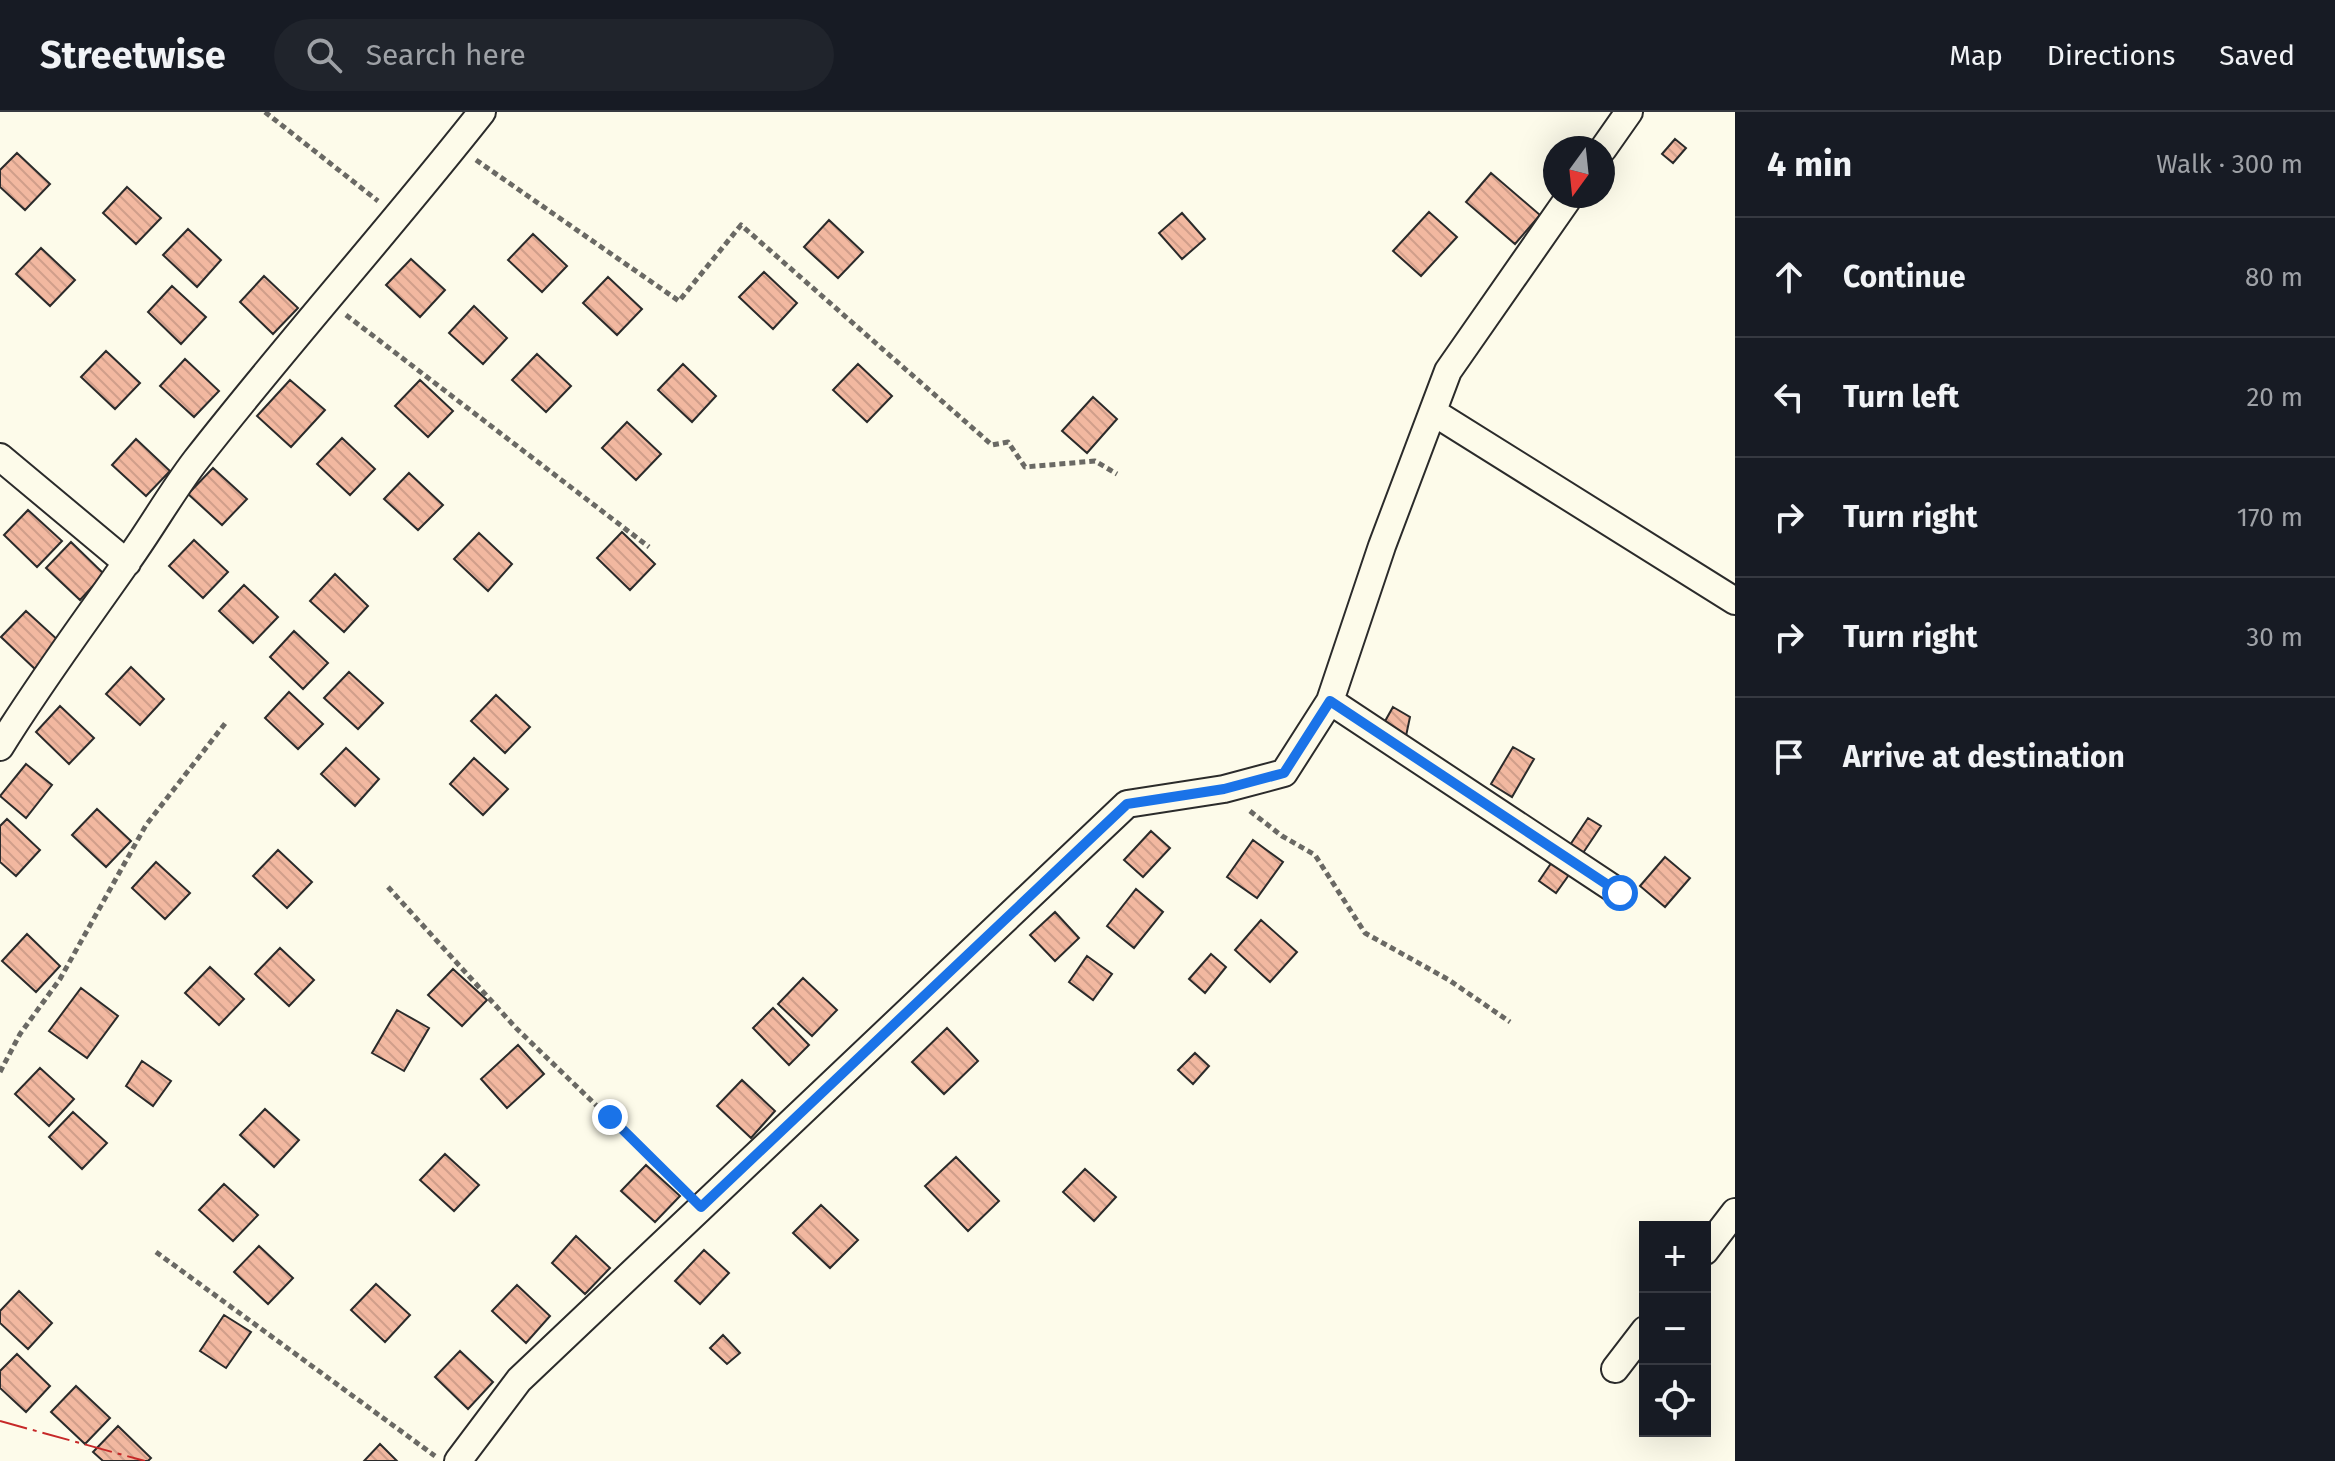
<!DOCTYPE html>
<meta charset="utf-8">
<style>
body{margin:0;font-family:"Fira Sans",sans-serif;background:#20242c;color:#f1f3f6}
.controls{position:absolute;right:24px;bottom:24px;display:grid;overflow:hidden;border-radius:0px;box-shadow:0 8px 32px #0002}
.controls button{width:72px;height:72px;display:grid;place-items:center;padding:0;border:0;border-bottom:2px solid #363941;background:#171b24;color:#f1f3f6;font:40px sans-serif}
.compass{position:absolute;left:1543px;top:24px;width:72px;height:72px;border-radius:50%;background:#171b24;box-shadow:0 8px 32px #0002;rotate:195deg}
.stop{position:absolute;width:24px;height:24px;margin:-18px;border:6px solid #1a73e8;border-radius:50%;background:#fff}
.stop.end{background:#1a73e8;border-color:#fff;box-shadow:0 2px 8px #0008}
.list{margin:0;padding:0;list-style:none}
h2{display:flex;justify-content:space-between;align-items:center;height:104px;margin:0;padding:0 32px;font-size:34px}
h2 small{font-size:26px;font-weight:400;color:#9ea1a6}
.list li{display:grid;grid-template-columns:52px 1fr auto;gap:24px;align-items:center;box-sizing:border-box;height:120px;padding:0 32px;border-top:2px solid #363941}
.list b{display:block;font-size:30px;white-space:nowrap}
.list em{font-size:26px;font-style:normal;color:#9ea1a6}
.icon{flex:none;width:44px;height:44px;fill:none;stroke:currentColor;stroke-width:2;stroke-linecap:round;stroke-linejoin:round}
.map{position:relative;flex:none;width:1735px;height:1349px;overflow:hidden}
header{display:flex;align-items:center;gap:48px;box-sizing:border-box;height:112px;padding:0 40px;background:#171b24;border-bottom:2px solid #363941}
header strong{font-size:38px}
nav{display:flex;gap:44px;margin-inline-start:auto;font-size:28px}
.search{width:560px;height:72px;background:#20242c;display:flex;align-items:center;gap:20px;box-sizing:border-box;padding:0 28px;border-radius:44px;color:#9ea1a6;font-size:30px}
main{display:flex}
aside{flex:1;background:#171b24}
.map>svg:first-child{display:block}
</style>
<header>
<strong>Streetwise</strong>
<div class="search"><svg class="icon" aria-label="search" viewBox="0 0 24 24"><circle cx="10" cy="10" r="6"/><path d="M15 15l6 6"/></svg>Search here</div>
<nav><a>Map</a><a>Directions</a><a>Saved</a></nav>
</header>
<main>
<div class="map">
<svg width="1735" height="1349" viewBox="0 0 1735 1349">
<defs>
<pattern id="building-back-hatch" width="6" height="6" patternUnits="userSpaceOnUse" patternTransform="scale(2)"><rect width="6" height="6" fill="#f2b8a0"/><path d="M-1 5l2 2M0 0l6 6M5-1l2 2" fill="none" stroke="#d09e8a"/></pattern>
</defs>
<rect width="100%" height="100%" fill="#fdfbea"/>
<path fill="url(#building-back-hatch)" stroke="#2b2b2b" stroke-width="2" d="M1675,27L1686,36L1673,51L1662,42Z
M17,41L50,72L25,98L0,75V58Z
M1491,61L1540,103L1515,132L1466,90Z
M127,75L161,106L136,132L103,101Z
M1429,100L1457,125L1421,164L1393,139Z
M1182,101L1205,127L1182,147L1159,121Z
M829,108L863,140L838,166L804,135Z
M188,117L221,148L197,175L163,143Z
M533,122L567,154L542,180L508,148Z
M41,136L75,168L50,194L16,162Z
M411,147L445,178L420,205L386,173Z
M764,160L797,191L773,217L739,185Z
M264,164L298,196L273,222L240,190Z
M608,165L642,197L617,223L583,191Z
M172,174L206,205L181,232L148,200Z
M474,194L507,226L483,252L449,221Z
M106,239L140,271L115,297L81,265Z
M537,242L571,274L546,300L512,268Z
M185,247L219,279L194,305L160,274Z
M683,252L716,284L692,310L658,278Z
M858,252L892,284L867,310L833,278Z
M290,268L325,298L291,335L257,304Z
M420,268L453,299L428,325L395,294Z
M1093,285L1117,307L1087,341L1062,319Z
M627,310L661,342L636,368L602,336Z
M342,326L375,357L350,383L317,352Z
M136,327L170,359L146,384L112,353Z
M213,356L247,387L222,413L188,382Z
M409,361L443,393L418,418L384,387Z
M28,398L62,429L37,455L4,423Z
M622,420L655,452L630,478L597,446Z
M479,421L512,452L488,479L454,447Z
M194,428L228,460L203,486L169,454Z
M71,430L104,462L80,488L46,456Z
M335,462L368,494L344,520L310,489Z
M244,473L278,505L253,531L219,499Z
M26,499L60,530L35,557L1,525Z
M294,519L328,551L303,577L270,545Z
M131,555L164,587L140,613L106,582Z
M349,560L383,591L358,617L324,586Z
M289,580L323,612L298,637L265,606Z
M496,583L530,615L505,641L471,609Z
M60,594L94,626L69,652L36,620Z
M1393,595L1410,605L1406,624L1384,611Z
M1513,635L1534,647L1512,685L1491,672Z
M346,636L379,667L355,694L321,662Z
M474,646L508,677L483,703L450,672Z
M26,652L52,673L26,706L0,684Z
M97,697L131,729L106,755L72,723Z
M1588,706L1601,714L1583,741L1570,733Z
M7,707L40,738L16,764L0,750V714Z
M1151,719L1170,736L1143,765L1124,748Z
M1253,728L1283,750L1257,786L1227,765Z
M278,738L312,770L287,796L253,764Z
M1665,745L1690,766L1665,795L1640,774Z
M1554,747L1571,760L1556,781L1539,769Z
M156,750L190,781L165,807L132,776Z
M1136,777L1163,800L1134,836L1107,814Z
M1055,800L1079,826L1055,849L1030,823Z
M1261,808L1297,840L1270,870L1235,838Z
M27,822L60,854L36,880L2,849Z
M280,836L314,868L289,894L255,862Z
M1211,842L1226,855L1205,881L1189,867Z
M1087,844L1112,862L1093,888L1069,870Z
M210,855L244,887L219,913L185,881Z
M453,857L487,888L462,914L428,883Z
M803,866L837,898L812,924L778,892Z
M81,876L118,904L87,946L49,919Z
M773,896L809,933L789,953L753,916Z
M397,898L429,916L404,959L372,941Z
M947,916L978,949L944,982L912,950Z
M518,933L544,962L507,996L481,967Z
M1195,941L1209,954L1193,972L1178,958Z
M142,949L171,969L153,994L126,974Z
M40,956L74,987L49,1014L15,982Z
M742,968L775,999L751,1026L717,994Z
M265,997L299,1028L274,1055L240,1023Z
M73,1000L107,1031L82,1057L49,1025Z
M445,1042L479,1073L454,1099L420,1068Z
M956,1045L999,1089L968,1119L925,1074Z
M646,1053L680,1084L655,1110L621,1079Z
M1085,1057L1116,1085L1094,1109L1063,1080Z
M224,1072L258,1103L233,1129L199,1098Z
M821,1093L858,1128L830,1156L793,1121Z
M576,1124L610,1156L585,1182L552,1151Z
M259,1134L293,1166L268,1192L234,1160Z
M704,1138L729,1161L700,1192L675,1169Z
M376,1172L410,1203L385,1230L351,1198Z
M517,1173L550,1204L526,1231L492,1199Z
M19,1179L52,1211L28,1237L0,1211V1199Z
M224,1203L251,1220L226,1256L200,1239Z
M723,1223L740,1241L727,1252L710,1236Z
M460,1239L493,1270L468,1297L435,1265Z
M17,1242L50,1274L26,1300L0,1276V1259Z
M76,1274L110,1306L85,1332L51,1300Z
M118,1314L151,1346L148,1349H103L93,1340Z
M380,1332L397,1349H364Z"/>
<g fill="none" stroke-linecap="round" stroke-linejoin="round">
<defs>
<path id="minor" d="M1603,37L1629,0
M1433,300L1735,489
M0,345L127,451
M1330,589L1620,781
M0,635C38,573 82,514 124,454C149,420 170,382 196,348C288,230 389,118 482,0
M1705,1139L1735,1100
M1615,1257L1645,1218
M458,1349L519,1268L1127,692L1224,677L1284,661L1330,589L1382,434L1448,259L1570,84"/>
</defs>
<use href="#minor" stroke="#2b2b2b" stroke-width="30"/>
<path stroke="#6a6964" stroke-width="5" stroke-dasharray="6 4" stroke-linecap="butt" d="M265,0L378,89
M476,48L679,189L741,113L992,333L1008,330L1025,355L1095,349L1117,362
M346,203L649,435
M1250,699L1282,724L1315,743L1365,821L1449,868L1510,910
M388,775L516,916L684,1078
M0,960L20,922L60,867L146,713L227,609
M156,1140L435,1344"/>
<use href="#minor" stroke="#fdfbea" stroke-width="26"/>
<path stroke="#c62828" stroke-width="2" stroke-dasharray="28 6 4 6" stroke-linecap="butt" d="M0,1309L145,1349"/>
</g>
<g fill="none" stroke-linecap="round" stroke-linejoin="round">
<path stroke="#1a73e8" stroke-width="10" d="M610,1005L701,1095L1127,692L1224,677L1284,661L1330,589L1620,781"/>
</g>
</svg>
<div class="controls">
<button>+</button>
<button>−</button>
<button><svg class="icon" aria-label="locate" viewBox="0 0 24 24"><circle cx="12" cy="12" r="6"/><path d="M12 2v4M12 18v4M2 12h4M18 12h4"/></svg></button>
</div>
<svg class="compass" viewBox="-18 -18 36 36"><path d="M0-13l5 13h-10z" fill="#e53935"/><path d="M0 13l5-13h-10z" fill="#9ea1a6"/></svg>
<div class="stop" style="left:1620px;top:781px"></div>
<div class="stop end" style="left:610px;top:1005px"></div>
</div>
<aside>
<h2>4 min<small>Walk · 300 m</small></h2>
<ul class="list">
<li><svg class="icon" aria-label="ahead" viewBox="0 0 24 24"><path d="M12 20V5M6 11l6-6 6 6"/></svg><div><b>Continue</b></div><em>80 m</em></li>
<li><svg class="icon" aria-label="left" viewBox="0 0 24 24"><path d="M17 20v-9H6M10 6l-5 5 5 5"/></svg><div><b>Turn left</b></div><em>20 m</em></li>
<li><svg class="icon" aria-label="right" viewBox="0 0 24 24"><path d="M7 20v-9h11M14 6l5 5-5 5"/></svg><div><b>Turn right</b></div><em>170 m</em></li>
<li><svg class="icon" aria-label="right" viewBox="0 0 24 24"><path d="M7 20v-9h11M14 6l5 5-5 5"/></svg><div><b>Turn right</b></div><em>30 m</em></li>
<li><svg class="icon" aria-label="arrive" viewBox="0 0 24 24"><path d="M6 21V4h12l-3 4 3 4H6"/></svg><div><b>Arrive at destination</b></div></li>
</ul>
</aside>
</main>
